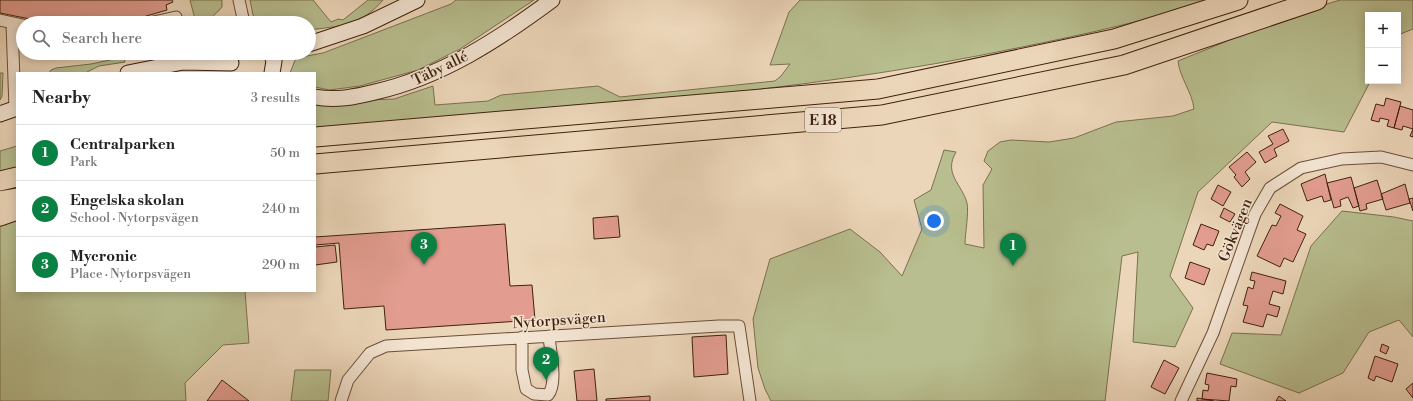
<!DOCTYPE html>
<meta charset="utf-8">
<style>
body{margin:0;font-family:"Libre Bodoni",serif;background:#f2f2f2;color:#222}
.controls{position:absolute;right:12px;top:12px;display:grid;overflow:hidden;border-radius:0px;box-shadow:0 2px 10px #0003}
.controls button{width:36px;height:36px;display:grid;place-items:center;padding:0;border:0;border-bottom:1px solid #e0e0e0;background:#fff;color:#222;font:20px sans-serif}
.you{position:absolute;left:934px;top:221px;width:14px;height:14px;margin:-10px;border:3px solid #fff;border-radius:50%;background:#1a73e8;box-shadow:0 0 0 6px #1a73e833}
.badge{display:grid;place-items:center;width:26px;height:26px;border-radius:50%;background:#0b8043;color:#fff;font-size:13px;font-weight:700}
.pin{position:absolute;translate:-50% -33px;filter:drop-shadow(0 1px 2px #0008)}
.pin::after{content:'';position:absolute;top:21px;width:14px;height:12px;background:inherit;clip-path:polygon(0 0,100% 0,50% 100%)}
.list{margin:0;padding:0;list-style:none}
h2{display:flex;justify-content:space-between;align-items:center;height:52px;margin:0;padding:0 16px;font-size:17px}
h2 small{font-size:13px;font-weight:400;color:#767676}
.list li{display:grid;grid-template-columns:26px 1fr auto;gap:12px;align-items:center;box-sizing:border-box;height:56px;padding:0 16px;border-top:1px solid #e0e0e0}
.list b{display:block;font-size:15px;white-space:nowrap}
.list p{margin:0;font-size:13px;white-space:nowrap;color:#767676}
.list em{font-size:13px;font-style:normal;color:#767676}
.icon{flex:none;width:22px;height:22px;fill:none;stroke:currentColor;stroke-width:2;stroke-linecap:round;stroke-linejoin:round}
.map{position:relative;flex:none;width:1413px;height:401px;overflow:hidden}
.search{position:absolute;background:#fff;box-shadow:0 2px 10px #0003;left:16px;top:16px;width:300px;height:44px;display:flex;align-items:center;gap:10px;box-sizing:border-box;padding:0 14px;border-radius:22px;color:#767676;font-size:15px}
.panel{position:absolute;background:#fff;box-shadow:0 2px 10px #0003;left:16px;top:72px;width:300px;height:220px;border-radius:0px}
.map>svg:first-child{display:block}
</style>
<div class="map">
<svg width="1413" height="401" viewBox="0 0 1413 401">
<rect width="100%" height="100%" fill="#ecd6b9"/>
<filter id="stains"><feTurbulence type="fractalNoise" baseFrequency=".005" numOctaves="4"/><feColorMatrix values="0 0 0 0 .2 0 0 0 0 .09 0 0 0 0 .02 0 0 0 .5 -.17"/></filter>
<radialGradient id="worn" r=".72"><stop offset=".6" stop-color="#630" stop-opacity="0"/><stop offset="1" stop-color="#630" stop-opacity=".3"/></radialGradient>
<path fill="#b8be8f" stroke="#7c704e" d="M190,0H222V7C215,15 207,23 196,23Z
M250,0H313L331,22L338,19L343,20L368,0H383C361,26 340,26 309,30V23H259L253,15Z
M456,0H534L460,49L418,70L360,86L329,90L315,87V73H290L296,58L323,53L451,4Z
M800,0H1212C1150,20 1086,34 1022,47C789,96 551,110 315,130V102L394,99L433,86L435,105L488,101L501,95L598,86L620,97L775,81L781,76L790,64L770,65L789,12Z
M1340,0H1413V29L1398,35V15H1368V81L1370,82L1344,132L1272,122L1198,192L1170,276L1193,308L1175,347L1133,342L1138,252L1122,256L1105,401H771L765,389L758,368L753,319L770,259L850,229L880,252L902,276L922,229L914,200L931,190L944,150L956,152C943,174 962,184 967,203C969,213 965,234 965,244L984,248L983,185L992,169L984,161L988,151L1000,142L1011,140L1049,142L1074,138L1116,122L1173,116L1194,109C1192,91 1180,79 1178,61L1291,15Z
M124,57L125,62L99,66L85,73H49L51,70L56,68L91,64Z
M0,73H3L2,96L0,100Z
M17,146V168L0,172V151Z
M1342,211L1394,217L1413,221V337L1399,320L1369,332L1343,373L1299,393L1220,364L1232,333L1281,335L1311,246Z
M17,219V291H245L249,343L223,345L185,383L186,401H0V224Z
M295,370H331L328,401H291Z"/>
<path fill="#e29d90" stroke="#40210e" d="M0,0H172L173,2L166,5L167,10L143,17L92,23H50L0,13Z
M1386,98L1401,102L1394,128L1387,126L1389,120L1380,118L1379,122L1371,120L1376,104L1384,106Z
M1400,106L1413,110V137L1410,136L1413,129L1403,126L1402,130L1394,128Z
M1283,129L1289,141L1274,149L1277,156L1265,163L1259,152L1273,144L1268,136Z
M1247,152L1256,162L1245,172L1250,179L1242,187L1234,177L1236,175L1229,167Z
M1325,174L1331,200L1324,202L1322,196L1307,201L1301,184Z
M1351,177L1359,206L1353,208L1348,197L1340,200L1341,206L1334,208L1327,183Z
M1377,180L1383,199L1366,204L1367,209L1360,211L1354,188Z
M1405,184L1410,203L1386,210L1381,194Z
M1218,185L1231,192L1223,206L1211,199Z
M1413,198V211L1409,199Z
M1280,204L1303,216L1297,230L1306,234L1293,262L1284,258L1280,267L1257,256L1272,225L1276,226L1281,216L1275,213Z
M1224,208L1235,214L1230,222L1220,217Z
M618,216L620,237L594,239L593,218Z
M505,224L510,286L532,285L535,320L386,330L384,306L344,309L339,243L315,245V237Z
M1201,224L1219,231L1213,246L1207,244L1204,250L1193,245Z
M335,245L337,262L315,265V247Z
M1190,262L1210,269L1204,285L1185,278Z
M1252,272L1286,281L1283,294L1273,291L1269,304L1280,307L1277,317L1267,314L1263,327L1243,322L1248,306L1243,305L1248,287L1253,289L1255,281L1250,280Z
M726,335L728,374L694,377L692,337Z
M1382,344L1389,347L1386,354L1380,351Z
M1375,356L1398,364L1392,382L1376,376L1374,381L1368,378Z
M1164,360L1179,368L1165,394L1151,387Z
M594,369L597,401H577L574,371Z
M1207,373L1237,379L1236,387L1231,386L1229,401L1202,399L1203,390L1208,391L1209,385L1205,384Z
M222,380L249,401H207Z
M1413,383V398L1406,389Z
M650,396V401H606V399Z
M1279,396L1286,401H1276Z
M1197,398L1214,401H1197Z"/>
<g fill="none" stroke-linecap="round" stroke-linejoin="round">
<defs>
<path id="street" d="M239,0L244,23
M0,20L23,25
M149,23L176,17
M12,24L15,108
M522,337V370L526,389L534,394L548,395C558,383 550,351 549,336
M341,401L348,380L370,353L386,346L719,326H739L750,401
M1181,401L1213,333L1255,214L1270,188L1301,168L1342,159L1381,157L1413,165"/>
<path id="secondary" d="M309,44L363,26L417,0
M271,53L274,61L272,73
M128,73L183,62L231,63
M315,97C335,101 355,97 375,92C441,77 498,40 552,0
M0,114L17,108"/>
<path id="highway" d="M315,137L878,89L1114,39L1238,0
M315,164L882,115L1124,65L1317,0
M0,181L17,177
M0,201L17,198
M0,216L17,210"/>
</defs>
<use href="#street" stroke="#6b4e39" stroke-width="13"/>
<use href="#secondary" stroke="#40210e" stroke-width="17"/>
<use href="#highway" stroke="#40210e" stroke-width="21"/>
<use href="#street" stroke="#f3e4d2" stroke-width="11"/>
<use href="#secondary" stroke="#f3e4d2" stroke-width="15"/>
<use href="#highway" stroke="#ecd6b9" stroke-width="19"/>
</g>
<g text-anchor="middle" stroke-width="3" stroke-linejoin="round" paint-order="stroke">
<rect fill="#f3e4d2" stroke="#765c49" stroke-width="1" x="805" y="108" width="36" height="24" rx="3"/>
<g font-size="14" font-weight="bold" fill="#40210e">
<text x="823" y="125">E 18</text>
</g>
<g font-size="15" fill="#40210e" stroke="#f3e4d2">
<text transform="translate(440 68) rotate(-26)" y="5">Täby allé</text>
<text transform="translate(1235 230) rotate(-68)" y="5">Gökvägen</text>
<text transform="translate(559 320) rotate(-4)" y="5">Nytorpsvägen</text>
</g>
</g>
<rect width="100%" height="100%" filter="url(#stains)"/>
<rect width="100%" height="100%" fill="url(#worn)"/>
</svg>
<div class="controls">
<button>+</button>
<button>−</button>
</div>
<div class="you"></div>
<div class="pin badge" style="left:1013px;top:266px">1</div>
<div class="pin badge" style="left:546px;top:380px">2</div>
<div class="pin badge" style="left:424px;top:265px">3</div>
<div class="search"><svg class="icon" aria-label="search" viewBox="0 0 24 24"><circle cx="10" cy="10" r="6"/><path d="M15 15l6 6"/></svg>Search here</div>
<section class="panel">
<h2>Nearby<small>3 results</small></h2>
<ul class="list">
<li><span class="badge">1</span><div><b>Centralparken</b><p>Park</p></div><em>50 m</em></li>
<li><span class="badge">2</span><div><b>Engelska skolan</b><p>School · Nytorpsvägen</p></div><em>240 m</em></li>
<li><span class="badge">3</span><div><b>Mycronic</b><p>Place · Nytorpsvägen</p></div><em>290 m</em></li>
</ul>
</section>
</div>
